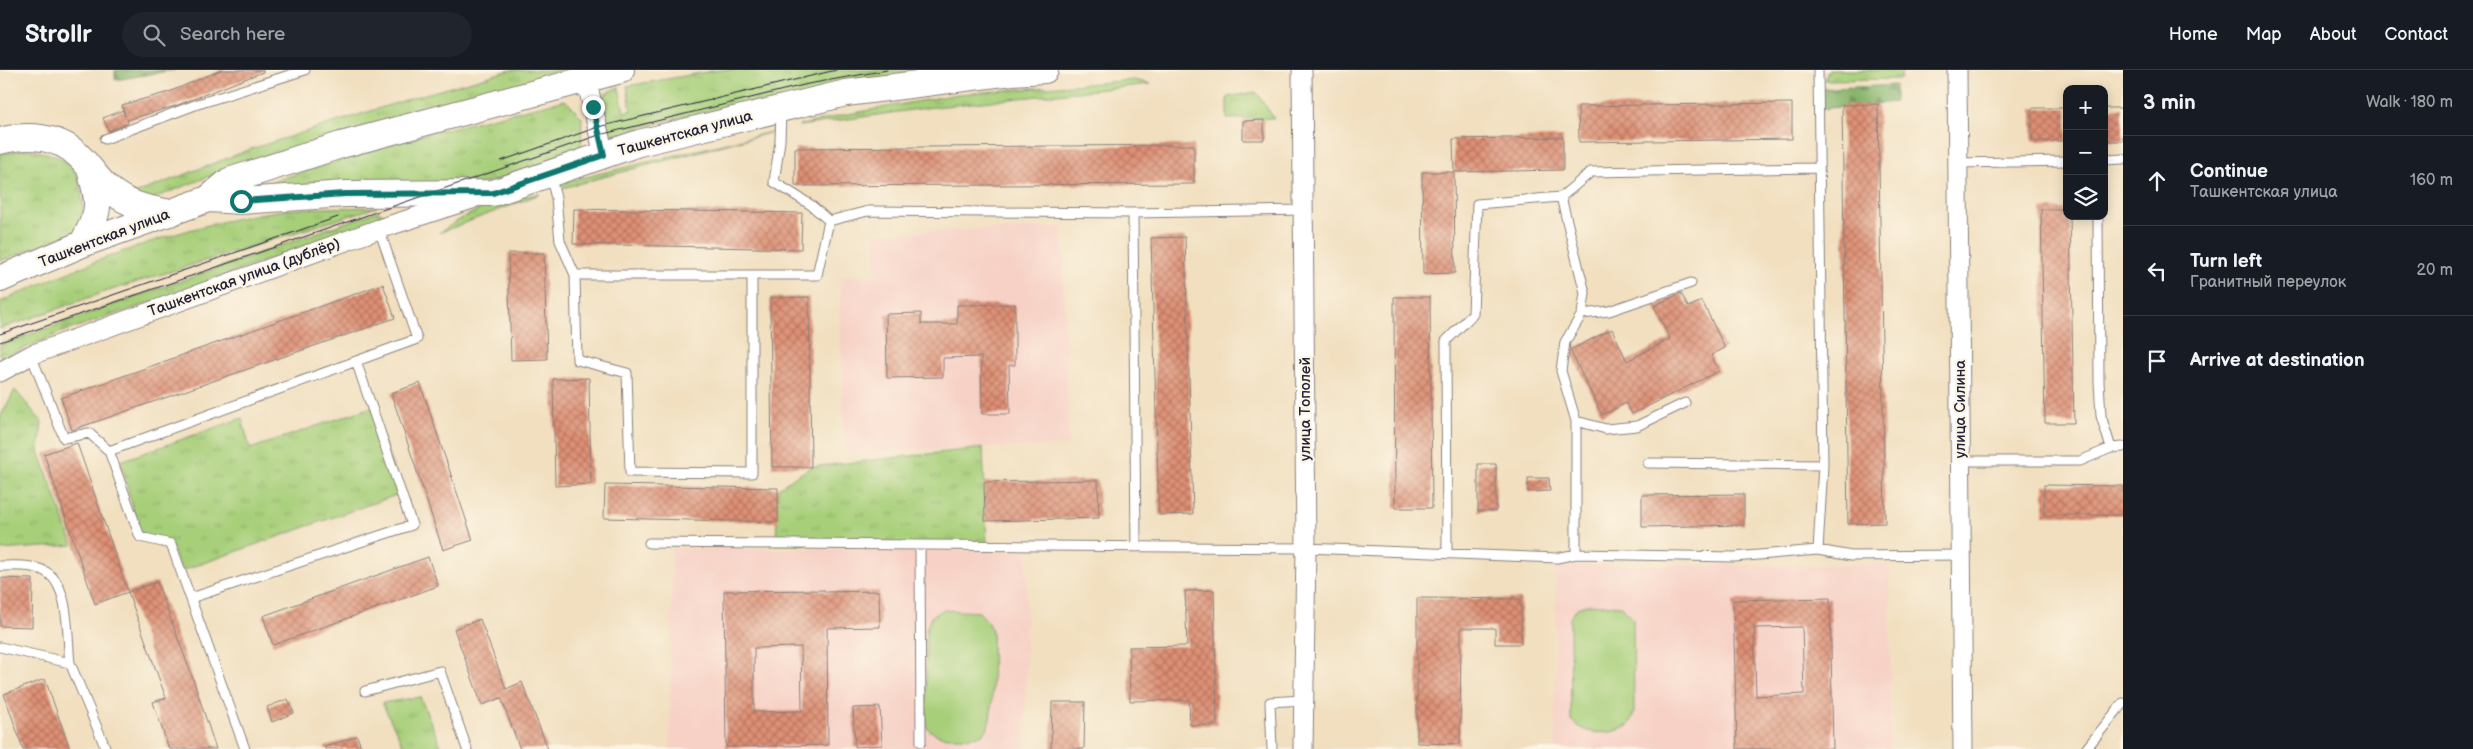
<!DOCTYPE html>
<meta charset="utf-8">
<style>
body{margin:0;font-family:"Balsamiq Sans",sans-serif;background:#20242c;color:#f1f3f6}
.controls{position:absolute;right:15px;top:15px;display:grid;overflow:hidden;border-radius:10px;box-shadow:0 2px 12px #0003}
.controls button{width:45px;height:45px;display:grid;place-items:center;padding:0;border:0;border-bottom:1px solid #363941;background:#171b24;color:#f1f3f6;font:25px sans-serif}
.stop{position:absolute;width:15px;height:15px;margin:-11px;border:4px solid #0f766e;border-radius:50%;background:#fff}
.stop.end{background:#0f766e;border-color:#fff;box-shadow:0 1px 5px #0008}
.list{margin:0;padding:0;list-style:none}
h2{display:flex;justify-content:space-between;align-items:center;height:65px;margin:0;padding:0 20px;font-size:21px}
h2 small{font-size:16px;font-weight:400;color:#9ea1a6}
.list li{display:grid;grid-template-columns:32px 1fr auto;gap:15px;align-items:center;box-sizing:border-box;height:90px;padding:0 20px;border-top:1px solid #363941}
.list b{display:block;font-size:19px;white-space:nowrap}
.list p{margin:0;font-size:16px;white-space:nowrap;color:#9ea1a6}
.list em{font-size:16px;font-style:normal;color:#9ea1a6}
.icon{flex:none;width:28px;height:28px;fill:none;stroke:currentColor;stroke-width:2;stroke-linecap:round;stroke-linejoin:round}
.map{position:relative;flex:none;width:2123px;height:679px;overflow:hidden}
header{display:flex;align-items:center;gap:30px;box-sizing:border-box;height:70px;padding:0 25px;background:#171b24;border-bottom:1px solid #363941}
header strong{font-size:24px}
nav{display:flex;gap:28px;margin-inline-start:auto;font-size:18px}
.search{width:350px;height:45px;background:#20242c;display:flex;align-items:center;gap:12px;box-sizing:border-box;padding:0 18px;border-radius:28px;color:#9ea1a6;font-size:19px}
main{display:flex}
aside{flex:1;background:#171b24}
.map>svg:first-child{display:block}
</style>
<header>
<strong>Strollr</strong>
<div class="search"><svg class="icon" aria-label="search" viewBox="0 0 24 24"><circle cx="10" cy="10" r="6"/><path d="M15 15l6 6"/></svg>Search here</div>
<nav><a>Home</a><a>Map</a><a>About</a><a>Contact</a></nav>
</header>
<main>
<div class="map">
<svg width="2123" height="679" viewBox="0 0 2123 679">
<defs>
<pattern id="grass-tufts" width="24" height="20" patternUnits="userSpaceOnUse" patternTransform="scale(1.25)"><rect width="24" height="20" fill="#a7cf79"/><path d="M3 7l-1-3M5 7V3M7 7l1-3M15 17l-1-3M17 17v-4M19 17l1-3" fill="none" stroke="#8fb16a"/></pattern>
<pattern id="forest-firs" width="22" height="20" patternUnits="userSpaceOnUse" patternTransform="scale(1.25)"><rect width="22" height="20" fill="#85b269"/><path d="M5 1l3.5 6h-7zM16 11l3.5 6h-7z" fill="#6c9058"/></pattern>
<pattern id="building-cross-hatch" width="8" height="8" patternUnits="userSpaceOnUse" patternTransform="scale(1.25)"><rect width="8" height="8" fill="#de9075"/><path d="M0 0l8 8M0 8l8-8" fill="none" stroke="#b47561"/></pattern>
</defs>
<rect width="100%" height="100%" fill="#fcf5e5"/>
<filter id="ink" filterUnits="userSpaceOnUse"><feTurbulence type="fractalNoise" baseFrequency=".02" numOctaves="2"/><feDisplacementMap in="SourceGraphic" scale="10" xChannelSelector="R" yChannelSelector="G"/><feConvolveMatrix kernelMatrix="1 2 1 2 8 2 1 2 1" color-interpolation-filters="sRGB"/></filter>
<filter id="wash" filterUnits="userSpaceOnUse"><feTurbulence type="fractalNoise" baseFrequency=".0096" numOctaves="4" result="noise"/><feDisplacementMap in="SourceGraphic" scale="20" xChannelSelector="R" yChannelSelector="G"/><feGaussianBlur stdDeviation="1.12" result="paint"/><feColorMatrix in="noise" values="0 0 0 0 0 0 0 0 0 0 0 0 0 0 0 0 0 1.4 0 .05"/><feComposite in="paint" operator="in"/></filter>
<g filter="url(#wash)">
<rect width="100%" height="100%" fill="#f1dfbf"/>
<path fill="#f7d1c6" d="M1062,157L1069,375L844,382L839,207L876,206L874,163Z
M672,478L1027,481L1025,679H670Z
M1556,495H1890V679H1555Z"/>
<path fill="url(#grass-tufts)" stroke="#64785a" d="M511,0H567L563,7L248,91L149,130L129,126L251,79L415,27Z
M718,0H1006L729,44L720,38L643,57L631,71H614C606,52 598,44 605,24L619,17L624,42L631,40L627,16Z
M1829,0H1902L1901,9L1824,10Z
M1134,10L1151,14L926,38L799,56L843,45L958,24Z
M1256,22L1274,48L1227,49V27Z
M565,30L582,47L581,83L485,113L233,124L410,68Z
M780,60L562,118L560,116L561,113Z
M25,79C76,87 80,98 84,148L75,162L0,191V84Z
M540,124L439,163C474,139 497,129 540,124Z
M377,137L102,223L0,259V232C88,192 182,155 278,141C310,137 345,138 377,137Z
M378,141L386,146L167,227L62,262L0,289V275Z
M15,320L42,352L39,381L73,475L0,480V347Z
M372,337L402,423L181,501L171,474L140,467L121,391L242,348L250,379Z
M983,378L987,476L776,474L778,418L811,397Z
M420,627L442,679H405L382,633Z"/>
<path fill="url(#forest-firs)" stroke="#546a52" d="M115,0H175L115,10Z
M1895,15V32L1818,39L1816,19Z"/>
<path fill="#a7cf79" stroke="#64785a" d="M1588,534L1621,536L1633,548L1634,642L1630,654C1616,666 1579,667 1571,648L1570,548L1577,538Z
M943,540L979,542L989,553L992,561C992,579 995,650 986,661C979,669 967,667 957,667C944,667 934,667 926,656V560L931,547Z"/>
<g id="blocks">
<path fill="url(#building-cross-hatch)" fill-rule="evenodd" d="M221,0H263V2L175,36L127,50L128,53L109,61L103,48L123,40L125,46L122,35L169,22Z
M1792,33V69L1579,72L1578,36Z
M1878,34L1885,453L1848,454L1842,35Z
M2032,38H2067V71H2032Z
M2104,38H2123V71H2104Z
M1264,50V70H1243V51Z
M1563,67V100L1454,102L1455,203L1423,204L1422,102H1454L1453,69Z
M1194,75V114L795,116V78Z
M574,139L802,143L801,179L573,174Z
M2041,139H2067V146H2070L2074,353H2045Z
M1185,167L1193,444L1159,445L1151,168Z
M508,183H544L547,289L511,290Z
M383,214L395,248L72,360L61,328Z
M1681,223L1688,237L1702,231L1725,278L1711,285L1719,301L1632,344L1626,333L1602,345L1570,280L1612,259L1627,291L1670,269L1654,236Z
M809,227L811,397H772L770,228Z
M1394,227H1430L1432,438H1395Z
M1015,234V295H1009L1010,344H982L981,287L943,288V307L887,308L886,244L921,243V254H957V235Z
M589,308L591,414L555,416L553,309Z
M420,313L473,470L443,480L391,323Z
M77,373L128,522L95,534L44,384Z
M1478,394H1496V441H1478Z
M1528,408H1549L1550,421L1528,422Z
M1098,410L1099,448L985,451L984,412Z
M605,415L778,418V452L604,448Z
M2044,415L2123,416V445H2044Z
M1744,424V455L1642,457V425Z
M428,487L438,516L273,575L263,546Z
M0,508L33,509L32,557L0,556Z
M157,512L193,609L216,679H169L153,632L166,628L128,522Z
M825,520V522L879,521L880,557L827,558L828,675L726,677L724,521ZM801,577L802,641L754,642V578Z
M1214,520L1217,655H1190L1189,630L1130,631L1129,577L1187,576L1185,521Z
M1417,528L1521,529V574H1495V558H1461L1460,674L1417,673Z
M1830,528L1833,679H1737L1733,530ZM1802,557L1804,624L1756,626L1754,558Z
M480,549L506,619L522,612L548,679H520L501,628L482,635L454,559Z
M45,609L70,679H23L4,624Z
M288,629L294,643L272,652L267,637Z
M1052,632H1085L1084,679H1051Z
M880,637L882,675L855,677L853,638Z
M357,666L362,679H325V677Z"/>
</g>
</g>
<g filter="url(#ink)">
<use href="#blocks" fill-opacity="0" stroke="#8a807d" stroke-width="1"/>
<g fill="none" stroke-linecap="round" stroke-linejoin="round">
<defs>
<path id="lane" d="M781,42L780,71L774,112L811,135L829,151
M105,69L195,35L305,0
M2104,90L2123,89
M1958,93L2067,91
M550,105L556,128L560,171L575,205L577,290L627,303L630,402L752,403V205
M1561,127L1585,223L1582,244L1565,272L1561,301L1576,351V484
M1133,143L1136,477
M2098,146L2099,312L2101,346L2111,378
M575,205H817L829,151L868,141L1133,143L1304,140
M1582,244L1609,241L1691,213
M31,285L64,368L89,363L109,381
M1576,351L1606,359L1637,356L1685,333
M1961,391H2080L2111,378L2123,377
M1648,393L1823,395
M649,473L1306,478L1557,488L1576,484L1734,487L1818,480L1851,486L1961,485
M920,475L921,672
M1818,480L1823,395L1818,0
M1447,483L1446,271L1473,244L1477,134L1561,127L1591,102L1819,98
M0,496C15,496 37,494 49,504C70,520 67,568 70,593
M191,528L412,455L356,291
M0,577L70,593L106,679
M365,621L440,601L467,679
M245,679L171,474L140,467L109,381L417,269L379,159
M1272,679L1270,632L1303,630
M2086,679L2123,633"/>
<path id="street" d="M584,0L604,85
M1302,0L1306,478L1303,679
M1957,0L1963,679
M0,302L31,285L379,159L472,129"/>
<path id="secondary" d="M0,71C27,64 58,65 79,86C90,96 98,111 110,120C128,135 148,139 170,143
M208,129L241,131L345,124L493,123L639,73L846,23L1012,2L1045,0
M82,174C101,140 100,136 90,99
M0,209L82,174L208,129L229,111L341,75L621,0"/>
</defs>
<use href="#lane" stroke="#8a807d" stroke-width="11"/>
<use href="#street" stroke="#8a807d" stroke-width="21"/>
<use href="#secondary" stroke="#8a807d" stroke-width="28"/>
<use href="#lane" stroke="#fff" stroke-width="9"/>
<use href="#street" stroke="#fff" stroke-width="19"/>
<use href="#secondary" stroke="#fff" stroke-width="26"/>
<path stroke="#22223b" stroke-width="1" d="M501,91L598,57L836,0
M0,264L338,147
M0,272L599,65L808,14L887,0"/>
</g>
</g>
<g fill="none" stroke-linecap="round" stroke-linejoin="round" filter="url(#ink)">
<path stroke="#0f766e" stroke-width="6" d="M241,131L345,124L493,123L604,85L593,37"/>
</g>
<g text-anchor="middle" stroke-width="4.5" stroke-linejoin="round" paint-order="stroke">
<g font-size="15" fill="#22223b" stroke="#fcf5e5">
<text transform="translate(685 63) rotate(-15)" y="5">Ташкентская улица</text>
<text transform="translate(104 168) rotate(-21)" y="5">Ташкентская улица</text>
<text transform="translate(244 207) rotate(-20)" y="5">Ташкентская улица (дублёр)</text>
<text transform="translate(1305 339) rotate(-90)" y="5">улица Тополей</text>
<text transform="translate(1960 339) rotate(-90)" y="5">улица Силина</text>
</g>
</g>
</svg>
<div class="controls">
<button>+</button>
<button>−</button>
<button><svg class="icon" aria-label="layers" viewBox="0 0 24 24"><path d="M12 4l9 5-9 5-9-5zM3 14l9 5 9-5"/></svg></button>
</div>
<div class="stop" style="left:241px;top:131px"></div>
<div class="stop end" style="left:593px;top:37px"></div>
</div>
<aside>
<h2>3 min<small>Walk · 180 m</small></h2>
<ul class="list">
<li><svg class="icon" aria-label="ahead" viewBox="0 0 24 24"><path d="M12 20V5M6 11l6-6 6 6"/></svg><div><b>Continue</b><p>Ташкентская улица</p></div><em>160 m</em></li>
<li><svg class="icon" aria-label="left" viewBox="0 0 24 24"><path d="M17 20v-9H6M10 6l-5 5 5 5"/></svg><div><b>Turn left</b><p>Гранитный переулок</p></div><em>20 m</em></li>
<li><svg class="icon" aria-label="arrive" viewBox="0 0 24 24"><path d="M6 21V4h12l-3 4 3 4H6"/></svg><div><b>Arrive at destination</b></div></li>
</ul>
</aside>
</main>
